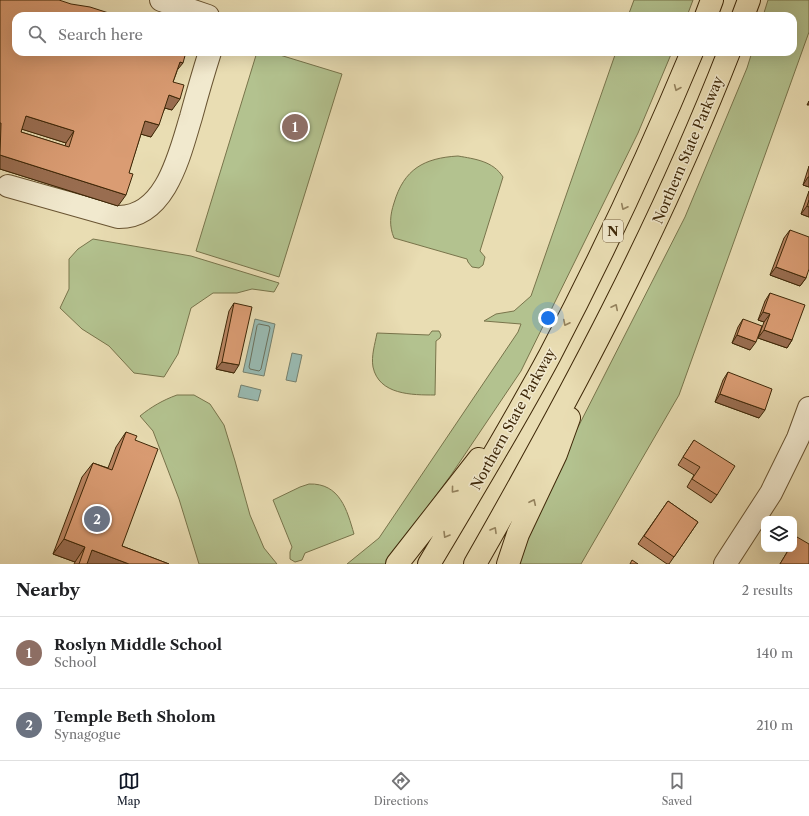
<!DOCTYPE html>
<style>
body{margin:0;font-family:"Libre Caslon Text",serif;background:#f6f6f6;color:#202124}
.controls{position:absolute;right:12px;bottom:12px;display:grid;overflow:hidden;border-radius:8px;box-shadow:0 4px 16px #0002}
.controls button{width:36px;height:36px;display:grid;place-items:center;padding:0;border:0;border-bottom:1px solid #e0e0e0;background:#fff;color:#202124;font:20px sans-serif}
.you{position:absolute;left:548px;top:318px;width:14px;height:14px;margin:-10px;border:3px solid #fff;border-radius:50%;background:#1a73e8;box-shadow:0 0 0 6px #1a73e833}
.badge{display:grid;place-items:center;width:26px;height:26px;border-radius:50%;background:#111827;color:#fff;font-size:13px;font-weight:700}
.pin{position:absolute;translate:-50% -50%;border:2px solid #fff;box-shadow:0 1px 4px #0006}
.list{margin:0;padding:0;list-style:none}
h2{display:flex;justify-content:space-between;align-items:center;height:52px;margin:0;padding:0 16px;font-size:17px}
h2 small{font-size:13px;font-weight:400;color:#757577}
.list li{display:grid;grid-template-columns:26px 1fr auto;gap:12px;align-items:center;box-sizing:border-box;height:72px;padding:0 16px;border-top:1px solid #e0e0e0}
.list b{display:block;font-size:15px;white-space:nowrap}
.list p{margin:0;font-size:13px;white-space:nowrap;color:#757577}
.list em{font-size:13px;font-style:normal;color:#757577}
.icon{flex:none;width:22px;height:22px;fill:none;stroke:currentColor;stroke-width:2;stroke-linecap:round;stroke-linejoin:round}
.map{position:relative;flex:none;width:809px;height:564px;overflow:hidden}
.search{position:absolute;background:#fff;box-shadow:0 4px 16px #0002;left:12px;right:12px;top:12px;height:44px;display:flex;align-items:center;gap:10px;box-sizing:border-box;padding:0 14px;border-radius:12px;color:#757577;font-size:15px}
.sheet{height:196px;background:#fff}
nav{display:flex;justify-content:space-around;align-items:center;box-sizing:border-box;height:56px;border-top:1px solid #e0e0e0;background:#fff;font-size:11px;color:#757577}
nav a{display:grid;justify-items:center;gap:2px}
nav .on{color:#111827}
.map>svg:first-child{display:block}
</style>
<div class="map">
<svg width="809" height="564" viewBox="0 0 809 564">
<rect width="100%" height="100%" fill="#e9ddb3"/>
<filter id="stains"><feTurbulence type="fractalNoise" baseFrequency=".005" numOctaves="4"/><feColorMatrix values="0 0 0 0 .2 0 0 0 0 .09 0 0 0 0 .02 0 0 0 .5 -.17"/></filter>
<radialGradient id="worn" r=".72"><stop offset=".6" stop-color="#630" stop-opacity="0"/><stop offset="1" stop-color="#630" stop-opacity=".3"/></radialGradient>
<path fill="#b3c28f" stroke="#78744b" d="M634,0H693L687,16H628Z
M768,0H809V32L679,395L581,564H512L532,514L575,433L685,217L747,68L752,52H793V16H763Z
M257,52H270L342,74L279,277L196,251Z
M616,52H672L638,133L521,371L451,475L386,564H347L379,538L518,332L521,324L484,321L496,314L514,311L531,296Z
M458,156C475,159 493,161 503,177L480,251L485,257L483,265L479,268L472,267L468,262L467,259L394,238C389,226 390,215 394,203C404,169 424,158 458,156Z
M93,239L191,256L279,283L274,292L252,289L237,293H213L191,308L178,354L164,377L134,373L109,346L82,329L60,308L69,289V259L78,249Z
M432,331H439L441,335L440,338L436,341L435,395C412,395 379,395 373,367C371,356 375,344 377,333L429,335Z
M177,395H194L210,404L224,425L235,461L250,515L264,548L277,564H199L179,499L153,431L140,416C151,407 163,400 177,395Z
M309,484C340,483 347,510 354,534L305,553L302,560L295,562L290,559V552L292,547L273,500L300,487Z"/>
<path fill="#99bbb3" stroke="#75806e" d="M255,319L275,324L264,376L243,372Z
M292,353L302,355L296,382L286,380Z
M241,385L261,390L258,401L238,397Z"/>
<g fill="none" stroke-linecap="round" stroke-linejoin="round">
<path stroke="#6c715d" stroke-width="1" d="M259,324L269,326L270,328L261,369L259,371L250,369L249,367L257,326Z"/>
<defs>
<path id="minor" d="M161,0L208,16
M8,186L118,217C166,218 180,153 191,117C197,95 203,74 210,52
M725,564L771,493L798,438L809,408"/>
<path id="highway" d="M706,16L712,0
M743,16L749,0
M397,564L479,459
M429,564C470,495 512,426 550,355C602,256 649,155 692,52
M475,564C570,397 659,231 729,52
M508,564L518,534L556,454L569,418"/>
</defs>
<use href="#minor" stroke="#695432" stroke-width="24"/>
<use href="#highway" stroke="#3e2707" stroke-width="24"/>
<use href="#minor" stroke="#f1e9ce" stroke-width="22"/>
<use href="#highway" stroke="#e9ddb3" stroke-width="22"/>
</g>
<path fill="#bb8663" stroke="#3e2707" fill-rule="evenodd" d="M0,0L177,71L173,82L172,110L165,108L151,137L141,134L118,206L0,169ZM22,129L66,143L65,146L21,132Z
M809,166V187L803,185Z
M809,191V217L801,214Z
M790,230L806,278L800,286L770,275L784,238Z
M770,293L792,340L787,348L758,338L764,322L758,320L765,301Z
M234,303V373L216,369L229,311Z
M743,319L750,350L732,343L738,327Z
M728,372L759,418L715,402L723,380Z
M126,432L135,440L122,546L169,564H74L75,562L53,554L82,477L93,463L108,468L116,447Z
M694,440L717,495L711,503L687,487L694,475L678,465Z
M668,501L698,522L669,564H667L638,544Z
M797,537L809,564H780L789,549H794V541Z"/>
<path fill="#996d50" stroke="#3e2707" d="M180,62L183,63L174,74Z
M169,95L180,99L172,110L161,107Z
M809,101V105H807Z
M26,116L74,131L66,143L18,128Z
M145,121L159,125L151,137L137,133Z
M0,155L126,195L118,206L0,169Z
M808,177H809V187L803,185Z
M807,206L809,207V217L801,214Z
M776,267L806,278L800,286L770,275Z
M763,312L770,314L764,322L758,320Z
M764,330L792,340L787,348L758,338Z
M737,335L756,342L750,350L732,343Z
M222,362L239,365L234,373L216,369Z
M720,394L765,410L759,418L715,402Z
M64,539L85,547L75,562L53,554Z
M92,550L129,564H82Z"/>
<path fill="#da9c73" stroke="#3e2707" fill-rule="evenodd" d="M0,0H59L71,4L90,7L118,16H16V52H186L183,63L180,62L173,82L184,85L180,99L169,95L159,125L145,121L129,173L133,174L126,195L0,155L1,123H0ZM26,116L74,131L69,147L21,132Z
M809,200V207L807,206Z
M790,230L809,237V269L806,278L776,267Z
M770,293L805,305L792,340L764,330L770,314L763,312Z
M234,303L252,307L239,365L222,362Z
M743,319L762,326L756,342L737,335Z
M728,372L772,389L765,410L720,394Z
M126,432L137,436L135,440L158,449L122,546L169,564H129L92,550L87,564H79L85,547L64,539L93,463L112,470Z
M694,440L735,466L717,495L692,479L700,467L683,457Z
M668,501L698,522L674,557L644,536Z
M797,537L809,544V564H780L789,549H794V541Z
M632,560L638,564H630Z"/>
<defs><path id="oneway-chevron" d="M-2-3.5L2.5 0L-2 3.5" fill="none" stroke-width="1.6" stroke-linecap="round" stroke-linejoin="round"/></defs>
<g stroke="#94825d">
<use href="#oneway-chevron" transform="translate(677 88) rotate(113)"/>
<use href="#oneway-chevron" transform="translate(624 207) rotate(116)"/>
<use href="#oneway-chevron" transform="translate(615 307) rotate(-63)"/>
<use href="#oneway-chevron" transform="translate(566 323) rotate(117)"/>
<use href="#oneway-chevron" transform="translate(454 490) rotate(129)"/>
<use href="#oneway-chevron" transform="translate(533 502) rotate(-65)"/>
<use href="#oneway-chevron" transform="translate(494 530) rotate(-60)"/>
<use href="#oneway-chevron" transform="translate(446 535) rotate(121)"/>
</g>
<g text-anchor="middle" stroke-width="3" stroke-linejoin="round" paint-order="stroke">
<rect fill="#f1e9ce" stroke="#746143" stroke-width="1" x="603" y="220" width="20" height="22" rx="3"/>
<g font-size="13" font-weight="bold" fill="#3e2707">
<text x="613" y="236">N</text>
</g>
<g font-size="14" fill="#3e2707" stroke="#f1e9ce">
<text transform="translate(688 150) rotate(-67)" y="5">Northern State Parkway</text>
<text transform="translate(513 419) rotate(-61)" y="5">Northern State Parkway</text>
</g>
</g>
<rect width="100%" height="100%" filter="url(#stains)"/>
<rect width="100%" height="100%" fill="url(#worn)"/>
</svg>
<div class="controls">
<button><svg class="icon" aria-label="layers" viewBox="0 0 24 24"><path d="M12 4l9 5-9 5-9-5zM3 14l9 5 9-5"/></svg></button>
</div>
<div class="you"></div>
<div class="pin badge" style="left:295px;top:127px;background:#8d6e63">1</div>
<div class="pin badge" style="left:97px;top:519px;background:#6b7280">2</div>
<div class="search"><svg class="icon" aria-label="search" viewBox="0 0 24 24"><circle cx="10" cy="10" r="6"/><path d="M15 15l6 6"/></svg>Search here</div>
</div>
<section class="sheet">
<h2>Nearby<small>2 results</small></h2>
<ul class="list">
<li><span class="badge" style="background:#8d6e63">1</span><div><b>Roslyn Middle School</b><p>School</p></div><em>140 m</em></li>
<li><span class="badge" style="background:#6b7280">2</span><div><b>Temple Beth Sholom</b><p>Synagogue</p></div><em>210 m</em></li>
</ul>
</section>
<nav>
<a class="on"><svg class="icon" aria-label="map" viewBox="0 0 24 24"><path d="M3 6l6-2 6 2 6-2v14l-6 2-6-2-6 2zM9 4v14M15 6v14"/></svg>Map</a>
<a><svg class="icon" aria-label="directions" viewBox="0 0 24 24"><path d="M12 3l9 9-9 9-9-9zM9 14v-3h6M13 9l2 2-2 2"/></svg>Directions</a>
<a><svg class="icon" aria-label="saved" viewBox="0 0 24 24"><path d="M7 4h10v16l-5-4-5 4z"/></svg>Saved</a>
</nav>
